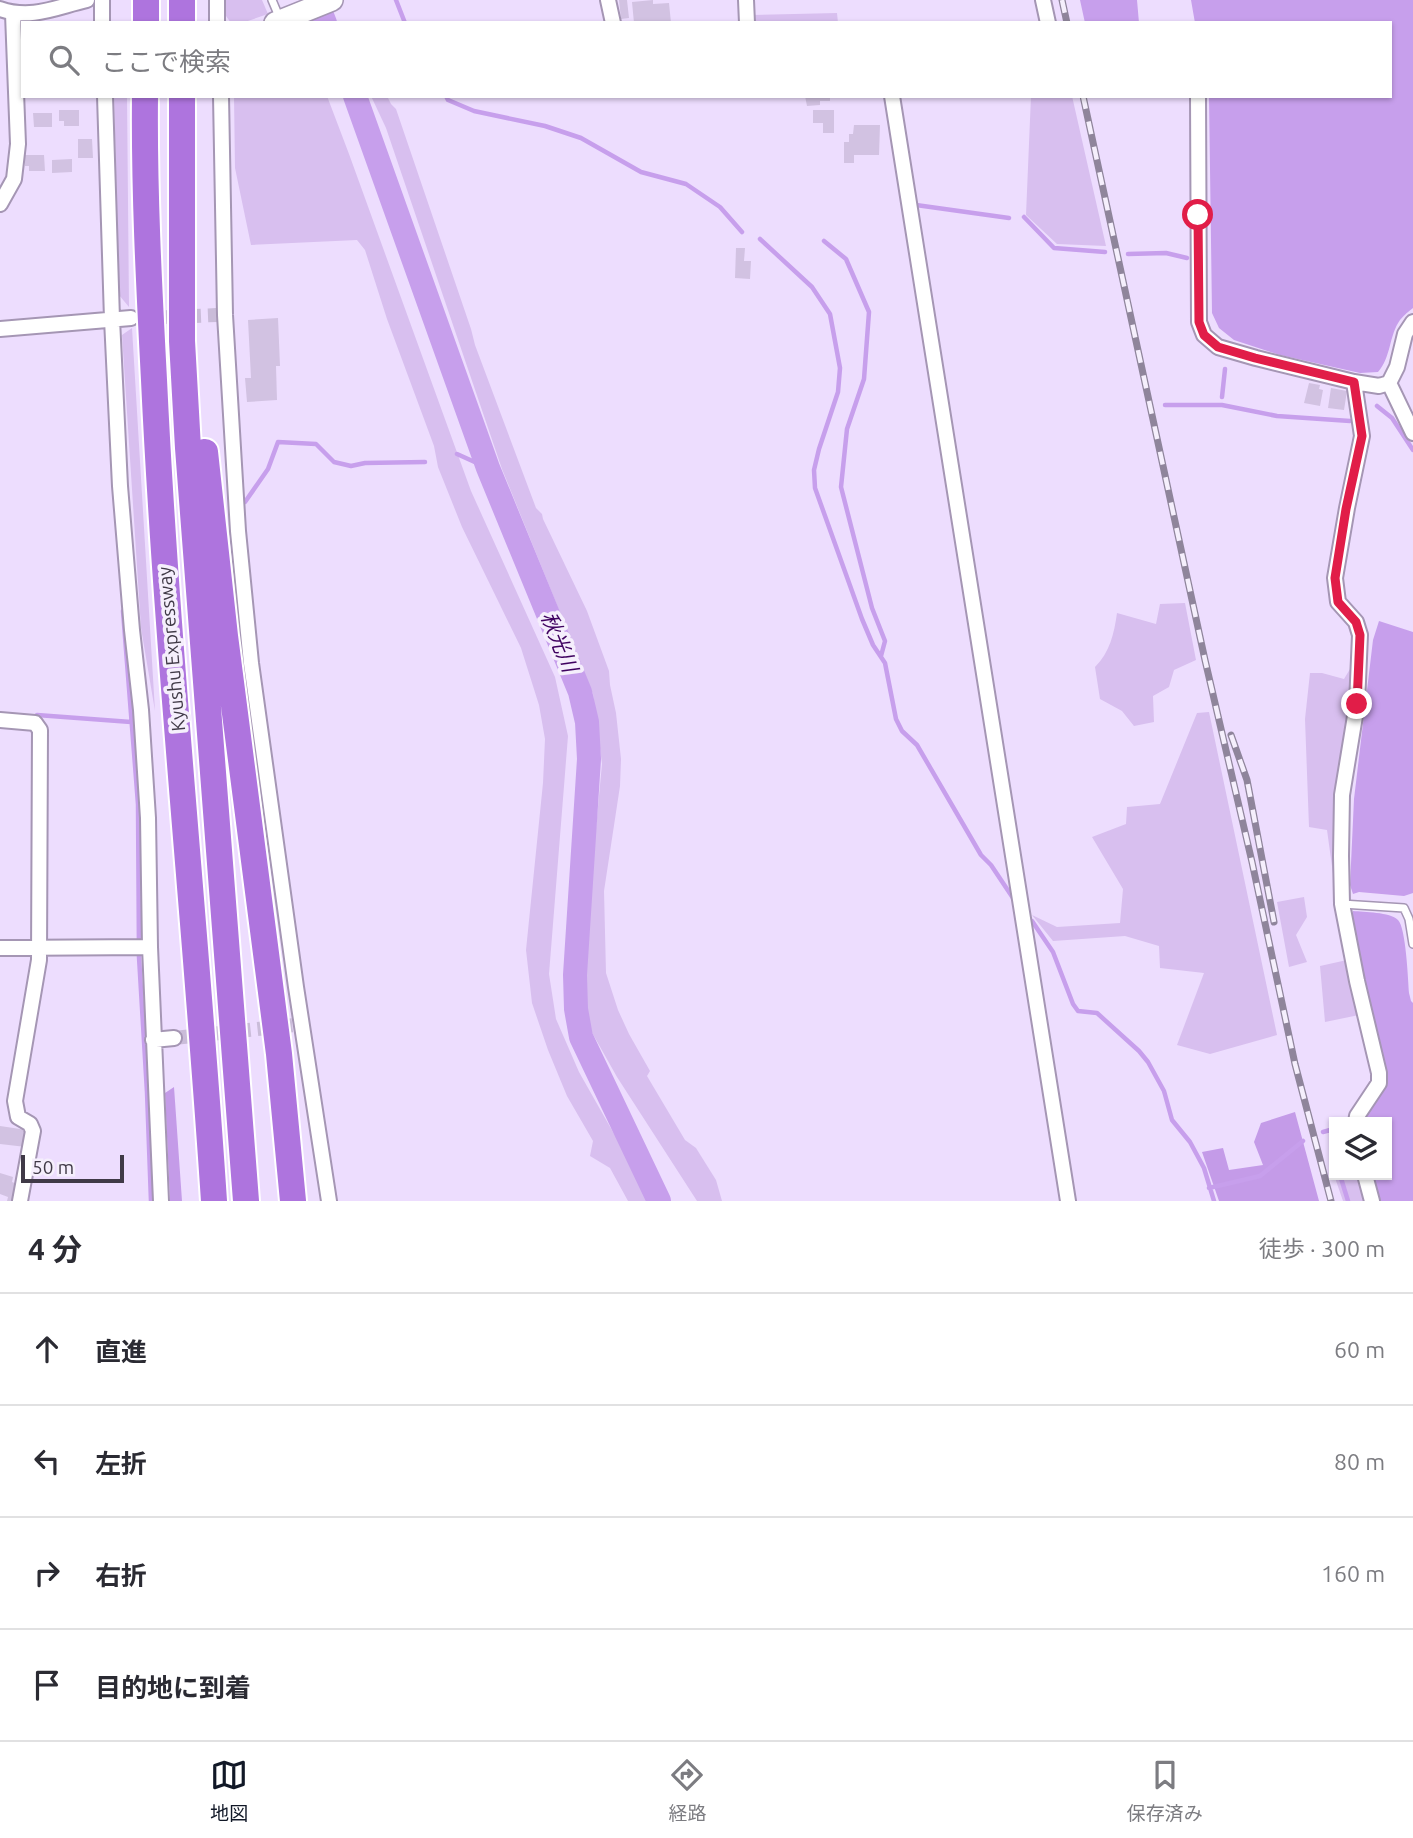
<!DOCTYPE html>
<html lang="ja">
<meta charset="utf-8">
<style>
body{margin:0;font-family:Ubuntu,"Noto Sans JP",sans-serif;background:#f7f7f7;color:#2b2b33}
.controls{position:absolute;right:21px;bottom:21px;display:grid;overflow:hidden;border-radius:0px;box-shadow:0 2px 5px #0004}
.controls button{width:63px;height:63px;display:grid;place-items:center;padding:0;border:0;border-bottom:2px solid #e1e1e2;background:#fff;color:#2b2b33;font:35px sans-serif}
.scale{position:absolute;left:21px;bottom:18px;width:103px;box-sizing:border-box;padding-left:7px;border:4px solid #403a47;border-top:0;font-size:19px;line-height:24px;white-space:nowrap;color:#403a47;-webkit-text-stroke:5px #f5effc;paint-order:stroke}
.stop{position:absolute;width:21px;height:21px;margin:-16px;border:5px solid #e11d48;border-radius:50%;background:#fff}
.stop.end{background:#e11d48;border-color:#fff;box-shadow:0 2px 7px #0008}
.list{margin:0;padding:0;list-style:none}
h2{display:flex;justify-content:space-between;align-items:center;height:91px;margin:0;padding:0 28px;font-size:30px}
h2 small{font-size:23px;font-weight:400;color:#7c7c81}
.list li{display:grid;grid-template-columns:46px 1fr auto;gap:21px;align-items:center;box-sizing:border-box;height:112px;padding:0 28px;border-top:2px solid #e1e1e2}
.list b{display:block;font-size:26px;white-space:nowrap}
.list em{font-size:23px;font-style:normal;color:#7c7c81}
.icon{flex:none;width:38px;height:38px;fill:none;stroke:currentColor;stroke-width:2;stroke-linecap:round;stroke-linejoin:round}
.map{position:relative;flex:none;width:1413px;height:1201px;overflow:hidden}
.search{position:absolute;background:#fff;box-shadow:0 2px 5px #0004;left:21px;right:21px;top:21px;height:77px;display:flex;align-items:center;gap:18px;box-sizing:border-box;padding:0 24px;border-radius:0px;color:#7c7c81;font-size:26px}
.sheet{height:539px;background:#fff}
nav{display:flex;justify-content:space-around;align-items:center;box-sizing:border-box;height:98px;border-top:2px solid #e1e1e2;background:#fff;font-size:19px;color:#7c7c81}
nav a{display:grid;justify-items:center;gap:4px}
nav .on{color:#111827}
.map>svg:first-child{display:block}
</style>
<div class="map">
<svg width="1413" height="1201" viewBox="0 0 1413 1201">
<rect width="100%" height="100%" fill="#edddfe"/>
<path fill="#d8bfef" d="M226,0H262L268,14L242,23H231L226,16Z
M837,13L838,23H753L751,15Z
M114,96H127L129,307L119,295Z
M234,96H327L349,154L471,491L555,677L568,736L549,974L556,1019L579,1072L652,1201H628L610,1168L590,1156L593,1141L567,1096L548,1050L532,1003L526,950L543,783L545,739L539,705L521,648L462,527L438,467L434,446L387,319L365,250L357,240L251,245L235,168Z
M371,96H387L391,104L396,109L471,329L475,345L536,508L542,514L543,519L587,611L609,671L610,685L616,713L621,759L620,786L604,891L606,973L618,1010L629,1034L650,1071L647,1076L685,1140L696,1148L716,1180L722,1201H697L617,1077L590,1029L582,977L602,764L593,694L502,469L386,128Z
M1031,96H1072L1106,246L1057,244L1026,215Z
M132,328L155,711L141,628L122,335Z
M1185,603L1196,660L1174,670L1169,687L1153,696L1154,722L1134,726L1122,711L1100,699L1095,667C1110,652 1114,634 1117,613L1156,624L1160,604Z
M1353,664V705L1336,794L1335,888L1327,830L1309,827L1305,719L1310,673H1322L1344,679Z
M1209,712L1277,1035L1210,1054L1177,1045L1204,973L1160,968L1159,946L1125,936L1053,941L1032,915L1057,927L1120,923L1123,889L1092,837L1126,824L1127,807L1160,804L1197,713Z
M1304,897L1307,917L1296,935L1307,962L1289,967L1277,902Z
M1347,960L1359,1015L1325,1022L1320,966Z
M1334,1175H1360L1367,1201H1343Z"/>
<path fill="#c49be8" d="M174,1087L182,1201H170L165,1093Z
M1295,1112L1319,1201H1219L1202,1152L1223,1148L1229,1170L1263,1165L1254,1142L1261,1123Z"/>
<path fill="#c79fec" d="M1080,0H1137L1139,23H1085Z
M1191,0H1413V308C1409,311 1404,315 1400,320C1389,335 1391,358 1378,372L1360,373L1280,355L1234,340L1219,328L1212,313L1209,96H1390V23H1195Z
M1379,621L1413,632V893L1404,896L1359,892L1353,894L1350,885L1354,799L1373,640Z
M1353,911C1364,912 1390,912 1398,920C1406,928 1408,979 1409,993L1411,1001L1413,1003V1201H1377L1369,1175H1387V1122H1361L1384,1069L1351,916Z"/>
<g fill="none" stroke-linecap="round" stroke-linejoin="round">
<path stroke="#c79fec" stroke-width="4.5" d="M396,0L405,23
M446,96L448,100L474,111L545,126L581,138L641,172L686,184L720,207L742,232
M916,205L1009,218
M1024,217L1054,248L1105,252
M760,239L812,287L830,314L840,368L838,392L819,449L814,470L815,488L862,619L873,645L885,663L896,719L902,731L917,745L981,855L991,865L1013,898
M824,241L846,259L869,312L864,379L847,429L841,487L872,608L885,641L881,656
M1128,254L1166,253L1187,258
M1222,397L1225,369
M1165,405H1222L1277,416L1350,421
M1377,406L1392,418L1413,450
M457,454L488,468
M245,502L268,469L278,442L316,444L334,462L351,466L365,463L425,462
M123,611L138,804L139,957L147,1092L151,1201
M37,715L131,722
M1032,921L1053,952L1073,1004L1078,1011L1097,1013L1139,1051L1148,1062L1164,1091L1172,1120L1190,1142L1204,1168L1214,1201
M1323,1132L1330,1130L1334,1133
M1340,1175L1348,1201
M1209,1188L1260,1176L1303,1141"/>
<path stroke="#c79fec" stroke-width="24" d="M316,0L325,23
M355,96L488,468L580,692L587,722L589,759L575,975L576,1009L581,1037L659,1201"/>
</g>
<path fill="#d2c2e2" d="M619,0H627L629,18L621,19Z
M653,0V4L669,3L671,23H634L632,2Z
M805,96H830V101H820V105L807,106Z
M59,110H79V126H64V121H59Z
M813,110H834V133H823V123H813Z
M33,113H52V127H34Z
M854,125H880L879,155H854V163H844V142H849V134H853Z
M78,139H92L93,158H78Z
M25,155H44L45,171H29V166H25Z
M72,159V172L52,173V160Z
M736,248H745L744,261H751L750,279L735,278Z
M278,318L280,366H276L277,400L247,402L245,378H251L248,320Z
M1309,383L1320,385L1319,389L1323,390L1320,406L1304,403Z
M1331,388L1347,391L1344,410L1328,408Z
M0,1126L27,1130L26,1147L0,1144Z
M0,1173L13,1177L12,1182L17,1184L12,1201H7L8,1197L0,1194Z"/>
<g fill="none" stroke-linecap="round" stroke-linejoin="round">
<path stroke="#cabcd9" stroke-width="14" stroke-dasharray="14 7" stroke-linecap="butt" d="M145,318L217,315
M174,1038L295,1025"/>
<defs>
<path id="lane" d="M272,0L280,19
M1342,904L1404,908L1409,919L1413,944"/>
<path id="street" d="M102,0V23
M217,0V23
M608,0L613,23
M746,0L747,23
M1043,0L1048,23
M0,9C32,20 56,7 87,0
M105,96L112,319L120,486L132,630L141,710L148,818L150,947L161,1201
M221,96L225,315L238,531L251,663L296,987L329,1201
M892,96L1068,1201
M1198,96L1199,322L1204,335L1218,347L1256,358L1354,382L1379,386L1389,383L1397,367L1405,334L1413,322
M0,204L14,179L18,144L13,14
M0,329L131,318
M1354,382L1362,436L1347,508L1335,578L1338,602L1356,622L1360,635L1357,704L1342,795L1341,856L1342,904L1357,981L1379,1073V1083L1357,1116L1356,1122
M1389,383L1413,433
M0,720L35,723L40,730L39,960L15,1101L18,1117L30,1124L33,1131L20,1201
M0,948L150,947
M153,1040L174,1038
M1365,1175L1372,1201"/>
<path id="secondary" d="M275,23L332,0"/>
<path id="highway" d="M182,0V23
M146,23V0
M145,96C144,191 149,285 154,380C167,654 196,927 214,1201
M182,96V341L188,448L246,1201
M205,452L225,636L279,1054L293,1201"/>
</defs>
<use href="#lane" stroke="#a596b4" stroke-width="10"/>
<use href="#street" stroke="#a596b4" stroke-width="18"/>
<use href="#secondary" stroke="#a596b4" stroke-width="24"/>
<use href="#highway" stroke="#fff" stroke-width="30"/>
<use href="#lane" stroke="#fff" stroke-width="7"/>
<use href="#street" stroke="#fff" stroke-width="14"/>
<use href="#secondary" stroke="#fff" stroke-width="21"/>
<use href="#highway" stroke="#ae74de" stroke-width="26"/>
<defs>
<path id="rail" d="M1062,0L1067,23
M1083,96L1205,660L1252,862L1295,1064L1331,1201
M1231,735L1247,780L1274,922"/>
</defs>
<use href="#rail" stroke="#8f859b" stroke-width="7"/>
<use href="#rail" stroke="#f5effc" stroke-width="4.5" stroke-dasharray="13" stroke-linecap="butt"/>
</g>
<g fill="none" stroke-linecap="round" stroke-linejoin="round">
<path stroke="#e11d48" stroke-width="9" d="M1198,215L1199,322L1204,335L1218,347L1255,358L1354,382L1362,436L1346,509L1335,578L1338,602L1356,622L1360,635L1357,704"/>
</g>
<g text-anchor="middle" stroke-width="7" stroke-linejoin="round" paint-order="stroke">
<g font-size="19" fill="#403a47" stroke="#f5effc">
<text transform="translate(171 649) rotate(-95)" y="7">Kyushu Expressway</text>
</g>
<g font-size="21" font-style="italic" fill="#3f0260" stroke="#f5effc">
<text transform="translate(559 642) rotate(68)" y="7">秋光川</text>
</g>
</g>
</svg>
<div class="controls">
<button><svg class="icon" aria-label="layers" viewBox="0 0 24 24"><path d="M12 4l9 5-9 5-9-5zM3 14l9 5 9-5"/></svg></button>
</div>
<div class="scale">50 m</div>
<div class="stop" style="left:1198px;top:215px"></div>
<div class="stop end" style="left:1357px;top:704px"></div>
<div class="search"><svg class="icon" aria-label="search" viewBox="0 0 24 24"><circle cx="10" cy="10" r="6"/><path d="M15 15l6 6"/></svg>ここで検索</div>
</div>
<section class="sheet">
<h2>4 分<small>徒歩 · 300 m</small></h2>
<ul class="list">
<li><svg class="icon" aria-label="ahead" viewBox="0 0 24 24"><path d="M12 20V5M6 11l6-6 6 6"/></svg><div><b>直進</b></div><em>60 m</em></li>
<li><svg class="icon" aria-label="left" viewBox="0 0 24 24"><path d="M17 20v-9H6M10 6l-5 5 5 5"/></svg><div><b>左折</b></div><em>80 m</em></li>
<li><svg class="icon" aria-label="right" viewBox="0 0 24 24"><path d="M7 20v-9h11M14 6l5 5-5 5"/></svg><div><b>右折</b></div><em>160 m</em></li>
<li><svg class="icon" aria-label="arrive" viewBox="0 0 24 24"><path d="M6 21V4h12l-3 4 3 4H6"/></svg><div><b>目的地に到着</b></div></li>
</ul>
</section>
<nav>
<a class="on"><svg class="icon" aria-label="map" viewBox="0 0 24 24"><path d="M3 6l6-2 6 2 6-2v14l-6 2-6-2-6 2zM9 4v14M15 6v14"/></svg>地図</a>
<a><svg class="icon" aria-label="directions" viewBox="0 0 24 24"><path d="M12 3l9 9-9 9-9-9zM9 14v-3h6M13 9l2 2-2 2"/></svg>経路</a>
<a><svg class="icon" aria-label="saved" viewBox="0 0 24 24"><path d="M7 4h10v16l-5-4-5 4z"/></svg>保存済み</a>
</nav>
